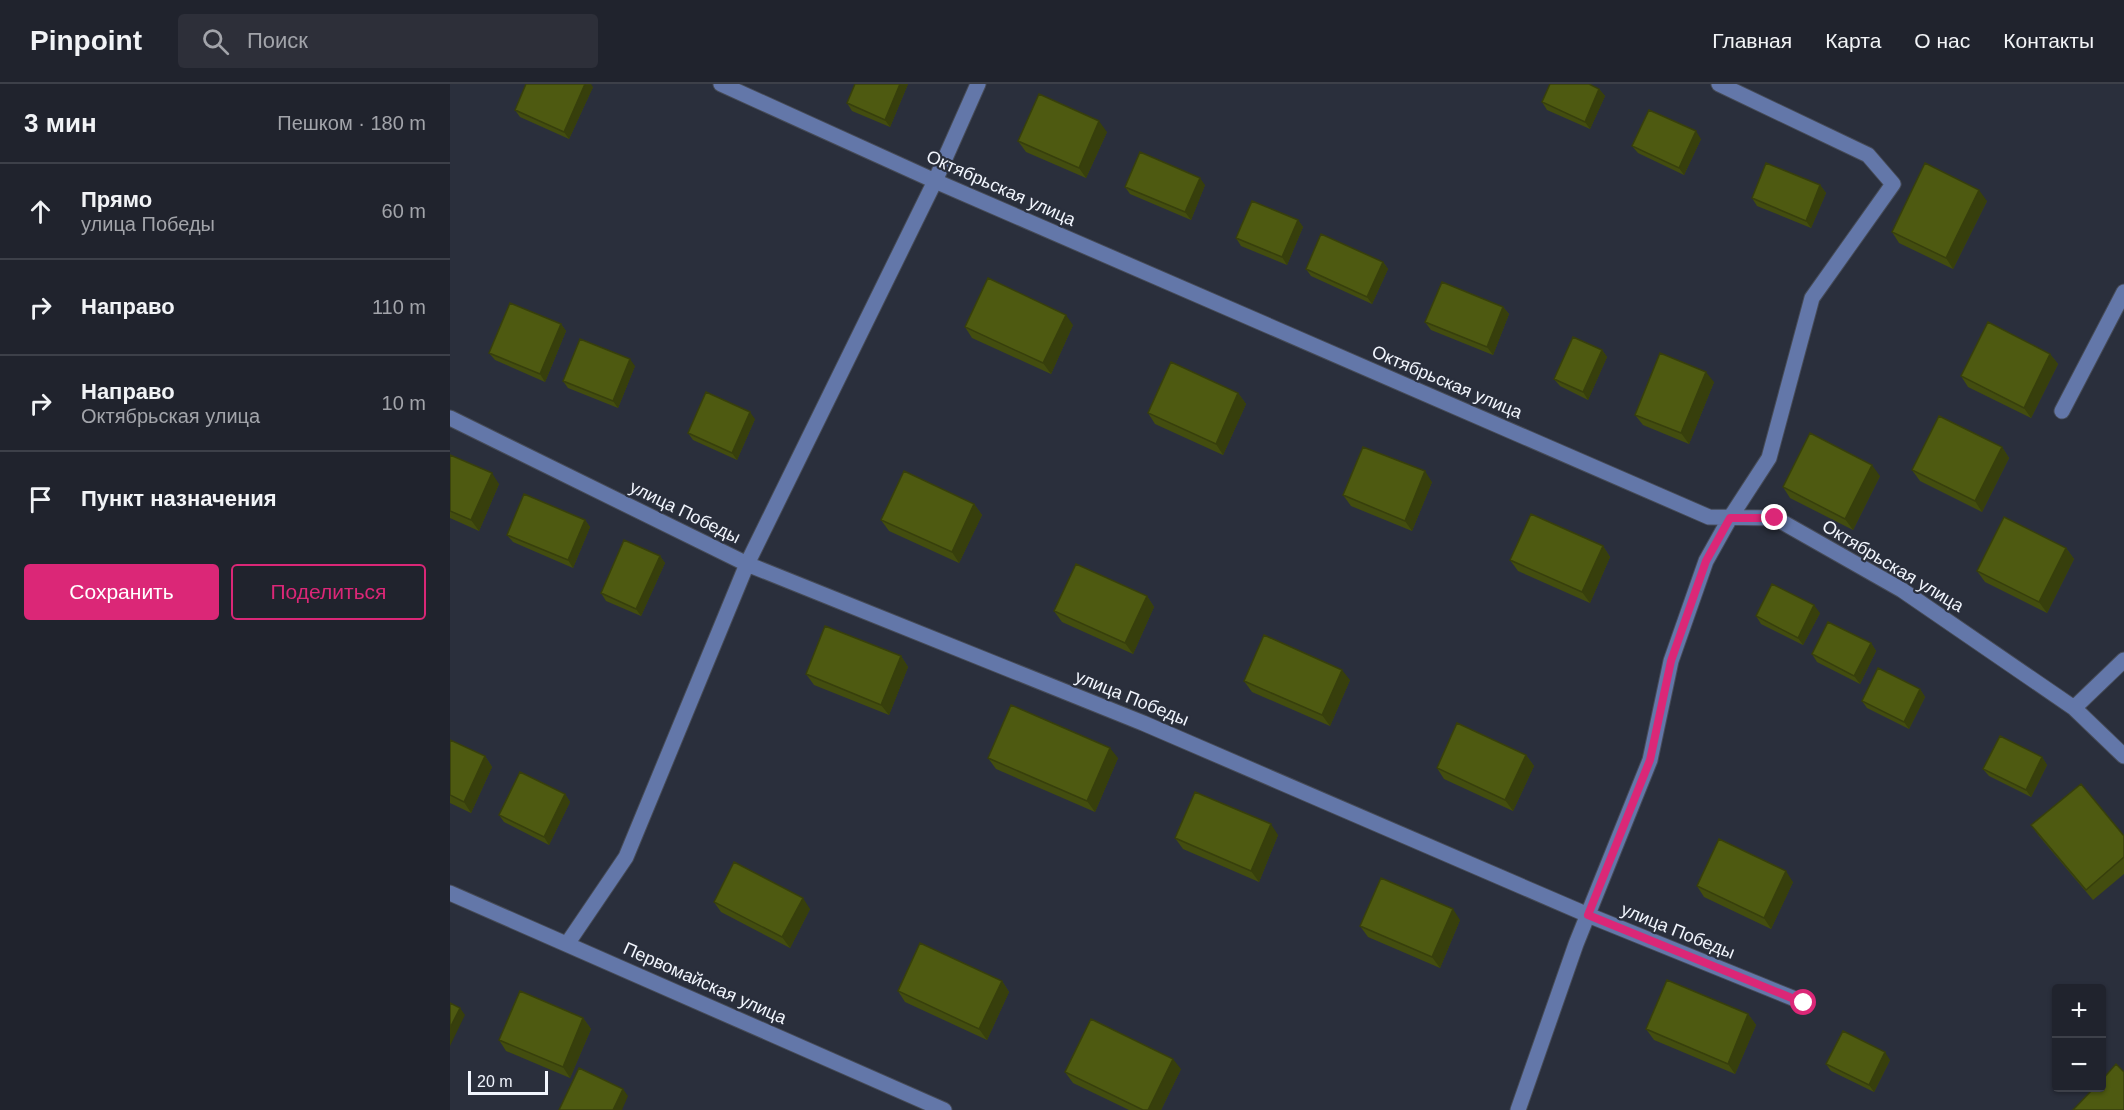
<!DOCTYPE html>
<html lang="ru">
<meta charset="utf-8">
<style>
body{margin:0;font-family:Arial,sans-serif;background:#2d2f39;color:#f1f3f6}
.controls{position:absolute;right:18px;bottom:18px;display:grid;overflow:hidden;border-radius:6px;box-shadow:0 2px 4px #0004}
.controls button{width:54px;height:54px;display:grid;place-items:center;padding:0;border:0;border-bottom:2px solid #3d4049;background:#20232d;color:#f1f3f6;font:30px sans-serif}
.scale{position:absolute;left:18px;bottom:15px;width:80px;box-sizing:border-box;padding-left:6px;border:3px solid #f1f5fd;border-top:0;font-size:16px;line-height:21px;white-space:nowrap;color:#f1f5fd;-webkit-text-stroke:4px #2a2f3c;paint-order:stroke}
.stop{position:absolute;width:18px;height:18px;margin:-14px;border:4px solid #db2777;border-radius:50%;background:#fff}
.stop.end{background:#db2777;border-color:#fff;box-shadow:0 2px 6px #0008}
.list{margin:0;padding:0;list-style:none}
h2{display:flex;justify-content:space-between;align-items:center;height:78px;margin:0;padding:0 24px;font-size:26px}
h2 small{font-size:20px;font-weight:400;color:#a2a4aa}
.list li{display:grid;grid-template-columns:39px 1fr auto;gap:18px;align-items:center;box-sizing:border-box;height:96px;padding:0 24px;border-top:2px solid #3d4049}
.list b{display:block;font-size:22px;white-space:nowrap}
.list p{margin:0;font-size:20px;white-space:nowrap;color:#a2a4aa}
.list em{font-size:20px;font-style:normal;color:#a2a4aa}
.actions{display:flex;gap:12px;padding:18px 24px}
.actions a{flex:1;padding:14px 0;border:2px solid #db2777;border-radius:6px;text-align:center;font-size:21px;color:#db2777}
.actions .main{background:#db2777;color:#fff}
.icon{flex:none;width:33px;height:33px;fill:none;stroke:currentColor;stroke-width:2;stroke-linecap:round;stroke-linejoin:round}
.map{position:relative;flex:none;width:1674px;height:1026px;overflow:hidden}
header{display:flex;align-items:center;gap:36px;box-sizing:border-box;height:84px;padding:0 30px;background:#20232d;border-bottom:2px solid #3d4049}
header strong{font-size:28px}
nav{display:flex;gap:33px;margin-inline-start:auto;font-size:21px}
.search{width:420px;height:54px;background:#2d2f39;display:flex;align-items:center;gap:15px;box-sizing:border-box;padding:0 21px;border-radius:6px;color:#a2a4aa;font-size:22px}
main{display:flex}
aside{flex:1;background:#20232d}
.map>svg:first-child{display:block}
</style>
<header>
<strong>Pinpoint</strong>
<div class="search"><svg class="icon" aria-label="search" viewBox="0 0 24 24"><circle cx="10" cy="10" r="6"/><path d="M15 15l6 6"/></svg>Поиск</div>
<nav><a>Главная</a><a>Карта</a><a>О нас</a><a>Контакты</a></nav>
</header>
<main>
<aside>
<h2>3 мин<small>Пешком · 180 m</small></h2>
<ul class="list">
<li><svg class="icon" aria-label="ahead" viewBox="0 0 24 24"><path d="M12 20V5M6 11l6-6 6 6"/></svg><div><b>Прямо</b><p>улица Победы</p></div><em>60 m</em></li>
<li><svg class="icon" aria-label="right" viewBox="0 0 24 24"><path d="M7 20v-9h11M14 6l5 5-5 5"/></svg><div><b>Направо</b></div><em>110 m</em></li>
<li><svg class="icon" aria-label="right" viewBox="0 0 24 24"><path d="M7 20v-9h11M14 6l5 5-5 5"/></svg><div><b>Направо</b><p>Октябрьская улица</p></div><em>10 m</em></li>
<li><svg class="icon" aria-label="arrive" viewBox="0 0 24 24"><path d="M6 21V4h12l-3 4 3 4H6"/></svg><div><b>Пункт назначения</b></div></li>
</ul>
<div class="actions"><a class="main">Сохранить</a><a>Поделиться</a></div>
</aside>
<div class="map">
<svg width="1674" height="1026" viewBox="0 0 1674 1026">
<rect width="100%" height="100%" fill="#2a2f3c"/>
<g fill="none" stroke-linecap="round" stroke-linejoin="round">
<defs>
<path id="minor" d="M271,0L485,97L1259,433L1325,434L1452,506L1624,624L1674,672
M1612,327L1674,208
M0,334L297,480L693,639L1138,831L1355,919
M1624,624L1674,576
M0,809L494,1026
M117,860L176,773L297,480L485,97L528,0
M1068,1026L1126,860L1200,676L1221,577L1256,477L1280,434L1319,374L1362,214L1443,100L1418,71L1269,0"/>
</defs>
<use href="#minor" stroke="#464b57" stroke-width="17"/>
<use href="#minor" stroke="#6377a9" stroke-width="15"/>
</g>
<path fill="#434d0f" d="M405,0H458L440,43L402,27L397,19Z
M143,3L119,55L70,33L65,26Z
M1149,5L1155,12L1140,45L1097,26L1092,18Z
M657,48L636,94L576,68L568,57Z
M1251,55L1234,91L1188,69L1182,62Z
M755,101L741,136L680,110L675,103Z
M1370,101L1376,109L1361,144L1307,122L1302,114Z
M1537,117L1503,185L1449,159L1442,148Z
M848,136L853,143L837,181L791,162L786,154Z
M933,178L938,185L922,220L861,192L856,185Z
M1053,223L1059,230L1043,271L981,246L975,238Z
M111,240L116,247L95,298L45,276L39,269Z
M623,241L601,290L522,254L515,243Z
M1152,266L1157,273L1138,316L1110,302L1104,295Z
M1600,270L1608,280L1581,334L1518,303L1511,292Z
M185,282L168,324L118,304L113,297Z
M1264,298L1239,360L1193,341L1185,331Z
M788,309L796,320L773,371L705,340L698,329Z
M305,335L287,376L243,356L238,349Z
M1552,363L1559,374L1532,428L1470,397L1462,386Z
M0,371L49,400L29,447L0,434Z
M1430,392L1403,446L1340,414L1333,403Z
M982,398L962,447L901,422L893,411Z
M524,420L532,431L509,479L439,447L431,436Z
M135,436L140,443L123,484L63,458L57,451Z
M1153,462L1160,473L1140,519L1068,487L1060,476Z
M1616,464L1624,475L1597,529L1535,498L1527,487Z
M210,472L215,479L191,532L156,517L151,509Z
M697,512L704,523L683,570L612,538L604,527Z
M1370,529L1353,561L1311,540L1306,532Z
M1421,559L1426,567L1410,600L1367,578L1362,570Z
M451,572L458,583L439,631L364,601L356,590Z
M900,596L880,642L802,608L794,597Z
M1470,605L1475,613L1459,645L1417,624L1412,617Z
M0,656L35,672L42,683L21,729L0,719Z
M1076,671L1084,682L1063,727L994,695L987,684Z
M1592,673L1597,681L1581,713L1539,692L1533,685Z
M538,674H668L645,728L546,685Z
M115,710L120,718L99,761L54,738L49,731Z
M1581,741L1674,752V790L1643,816L1589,752Z
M828,751L809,798L733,765L725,754Z
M1343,798L1321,845L1254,813L1247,802Z
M264,818L360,825L340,864L271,828Z
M1010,836L990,884L918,853L910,842Z
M552,897L559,908L537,956L455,918L448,907Z
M1298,930L1306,941L1285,990L1204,956L1196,945Z
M133,934L141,945L120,994L56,967L49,956Z
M1440,976L1424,1008L1381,987L1376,980Z
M731,985L711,1026H679L623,999L615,988Z"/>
<path fill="#373f0c" d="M135,0H141L143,3L119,55L114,48Z
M450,0H458L440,43L435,36Z
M1149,5L1155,12L1140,45L1135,38Z
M649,37L657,48L636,94L629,84Z
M1246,47L1251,55L1234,91L1229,84Z
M750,94L755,101L741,136L735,128Z
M1370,101L1376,109L1361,144L1356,137Z
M1529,106L1537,117L1503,185L1496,174Z
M848,136L853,143L837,181L832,173Z
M933,178L938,185L922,220L917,213Z
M1053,223L1059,230L1043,271L1037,263Z
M616,231L623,241L601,290L593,279Z
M111,240L116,247L95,298L90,290Z
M1152,266L1157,273L1138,316L1133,308Z
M1600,270L1608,280L1581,334L1574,324Z
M180,275L185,282L168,324L163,317Z
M1256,288L1264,298L1239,360L1231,349Z
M788,309L796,320L773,371L766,360Z
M300,328L305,335L287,376L282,369Z
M1552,363L1559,374L1532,428L1525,417Z
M1422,381L1430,392L1403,446L1395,435Z
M975,387L982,398L962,447L955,437Z
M42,389L49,400L29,447L21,436Z
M524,420L532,431L509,479L502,468Z
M135,436L140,443L123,484L118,476Z
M1153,462L1160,473L1140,519L1132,508Z
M1616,464L1624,475L1597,529L1589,518Z
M210,472L215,479L191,532L186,525Z
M697,512L704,523L683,570L675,559Z
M1364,521L1370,529L1353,561L1348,554Z
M1421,559L1426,567L1410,600L1404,592Z
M451,572L458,583L439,631L431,621Z
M892,586L900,596L880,642L872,631Z
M1470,605L1475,613L1459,645L1454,638Z
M660,664L668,674L645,728L637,717Z
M1076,671L1084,682L1063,727L1055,716Z
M35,672L42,683L21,729L14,718Z
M1592,673L1597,681L1581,713L1576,706Z
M115,710L120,718L99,761L94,753Z
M821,740L828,751L809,798L801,787Z
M1336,787L1343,798L1321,845L1314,834Z
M353,814L360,825L340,864L332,853Z
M1003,825L1010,836L990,884L982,873Z
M552,897L559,908L537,956L529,945Z
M10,924L15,931L0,962V944Z
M1298,930L1306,941L1285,990L1278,980Z
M133,934L141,945L120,994L113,983Z
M1435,968L1440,976L1424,1008L1419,1001Z
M723,975L731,985L711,1026H698Z
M173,1005L178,1012L172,1026H163Z"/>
<path fill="#4e5a11" stroke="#373f0c" stroke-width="1.5" d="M76,0H135L114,48L65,26Z
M405,0H450L435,36L397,19Z
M1100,0H1139L1149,5L1135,38L1092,18Z
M589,10L649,37L629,84L568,57Z
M1199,26L1246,47L1229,84L1182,62Z
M690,68L750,94L735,128L675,103Z
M1316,79L1370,101L1356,137L1302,114Z
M1475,79L1529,106L1496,174L1442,148Z
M802,117L848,136L832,173L786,154Z
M871,150L933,178L917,213L856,185Z
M538,194L616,231L593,279L515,243Z
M992,198L1053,223L1037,263L975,238Z
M60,219L111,240L90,290L39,269Z
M1538,238L1600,270L1574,324L1511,292Z
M1123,253L1152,266L1133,308L1104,295Z
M130,255L180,275L163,317L113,297Z
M1210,269L1256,288L1231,349L1185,331Z
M721,278L788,309L766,360L698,329Z
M256,308L300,328L282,369L238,349Z
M1489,332L1552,363L1525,417L1462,386Z
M1360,349L1422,381L1395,435L1333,403Z
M913,363L975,387L955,437L893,411Z
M0,371L42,389L21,436L0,427Z
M454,387L524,420L502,468L431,436Z
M74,410L135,436L118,476L57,451Z
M1081,430L1153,462L1132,508L1060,476Z
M1554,433L1616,464L1589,518L1527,487Z
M174,456L210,472L186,525L151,509Z
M626,480L697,512L675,559L604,527Z
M1322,500L1364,521L1348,554L1306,532Z
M1378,538L1421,559L1404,592L1362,570Z
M375,542L451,572L431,621L356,590Z
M814,551L892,586L872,631L794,597Z
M1428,584L1470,605L1454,638L1412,617Z
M561,621L660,664L637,717L538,674Z
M1007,639L1076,671L1055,716L987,684Z
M1550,652L1592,673L1576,706L1533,685Z
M0,656L35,672L14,718L0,711Z
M70,688L115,710L94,753L49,731Z
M1631,700L1674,752V773L1636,806L1581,741Z
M745,708L821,740L801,787L725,754Z
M1269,755L1336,787L1314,834L1247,802Z
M284,778L353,814L332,853L264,818Z
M931,794L1003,825L982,873L910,842Z
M470,859L552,897L529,945L448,907Z
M1217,896L1298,930L1278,980L1196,945Z
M70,907L133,934L113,983L49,956Z
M0,919L10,924L0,944Z
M641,935L723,975L698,1026H693L615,988Z
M1393,947L1435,968L1419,1001L1376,980Z
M1666,980L1674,988V1026H1623L1644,1004H1652V996Z
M129,984L173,1005L163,1026H109Z"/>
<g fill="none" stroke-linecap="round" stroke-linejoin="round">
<path stroke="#db2777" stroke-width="8" d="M1325,434H1280L1256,477L1221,577L1200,676L1138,831L1354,919"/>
</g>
<g text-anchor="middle" stroke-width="4.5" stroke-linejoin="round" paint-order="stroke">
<g font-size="18" fill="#f1f5fd" stroke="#2a2f3c">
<text transform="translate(551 104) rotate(24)" y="6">Октябрьская улица</text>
<text transform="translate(997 298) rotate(23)" y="6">Октябрьская улица</text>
<text transform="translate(235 428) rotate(26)" y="6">улица Победы</text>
<text transform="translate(1443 482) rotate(31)" y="6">Октябрьская улица</text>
<text transform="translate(682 614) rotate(22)" y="6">улица Победы</text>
<text transform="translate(1228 847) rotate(22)" y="6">улица Победы</text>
<text transform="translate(255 899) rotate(24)" y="6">Первомайская улица</text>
</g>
</g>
</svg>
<div class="controls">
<button>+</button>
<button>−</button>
</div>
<div class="scale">20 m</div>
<div class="stop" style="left:1354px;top:919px"></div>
<div class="stop end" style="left:1325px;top:434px"></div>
</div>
</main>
